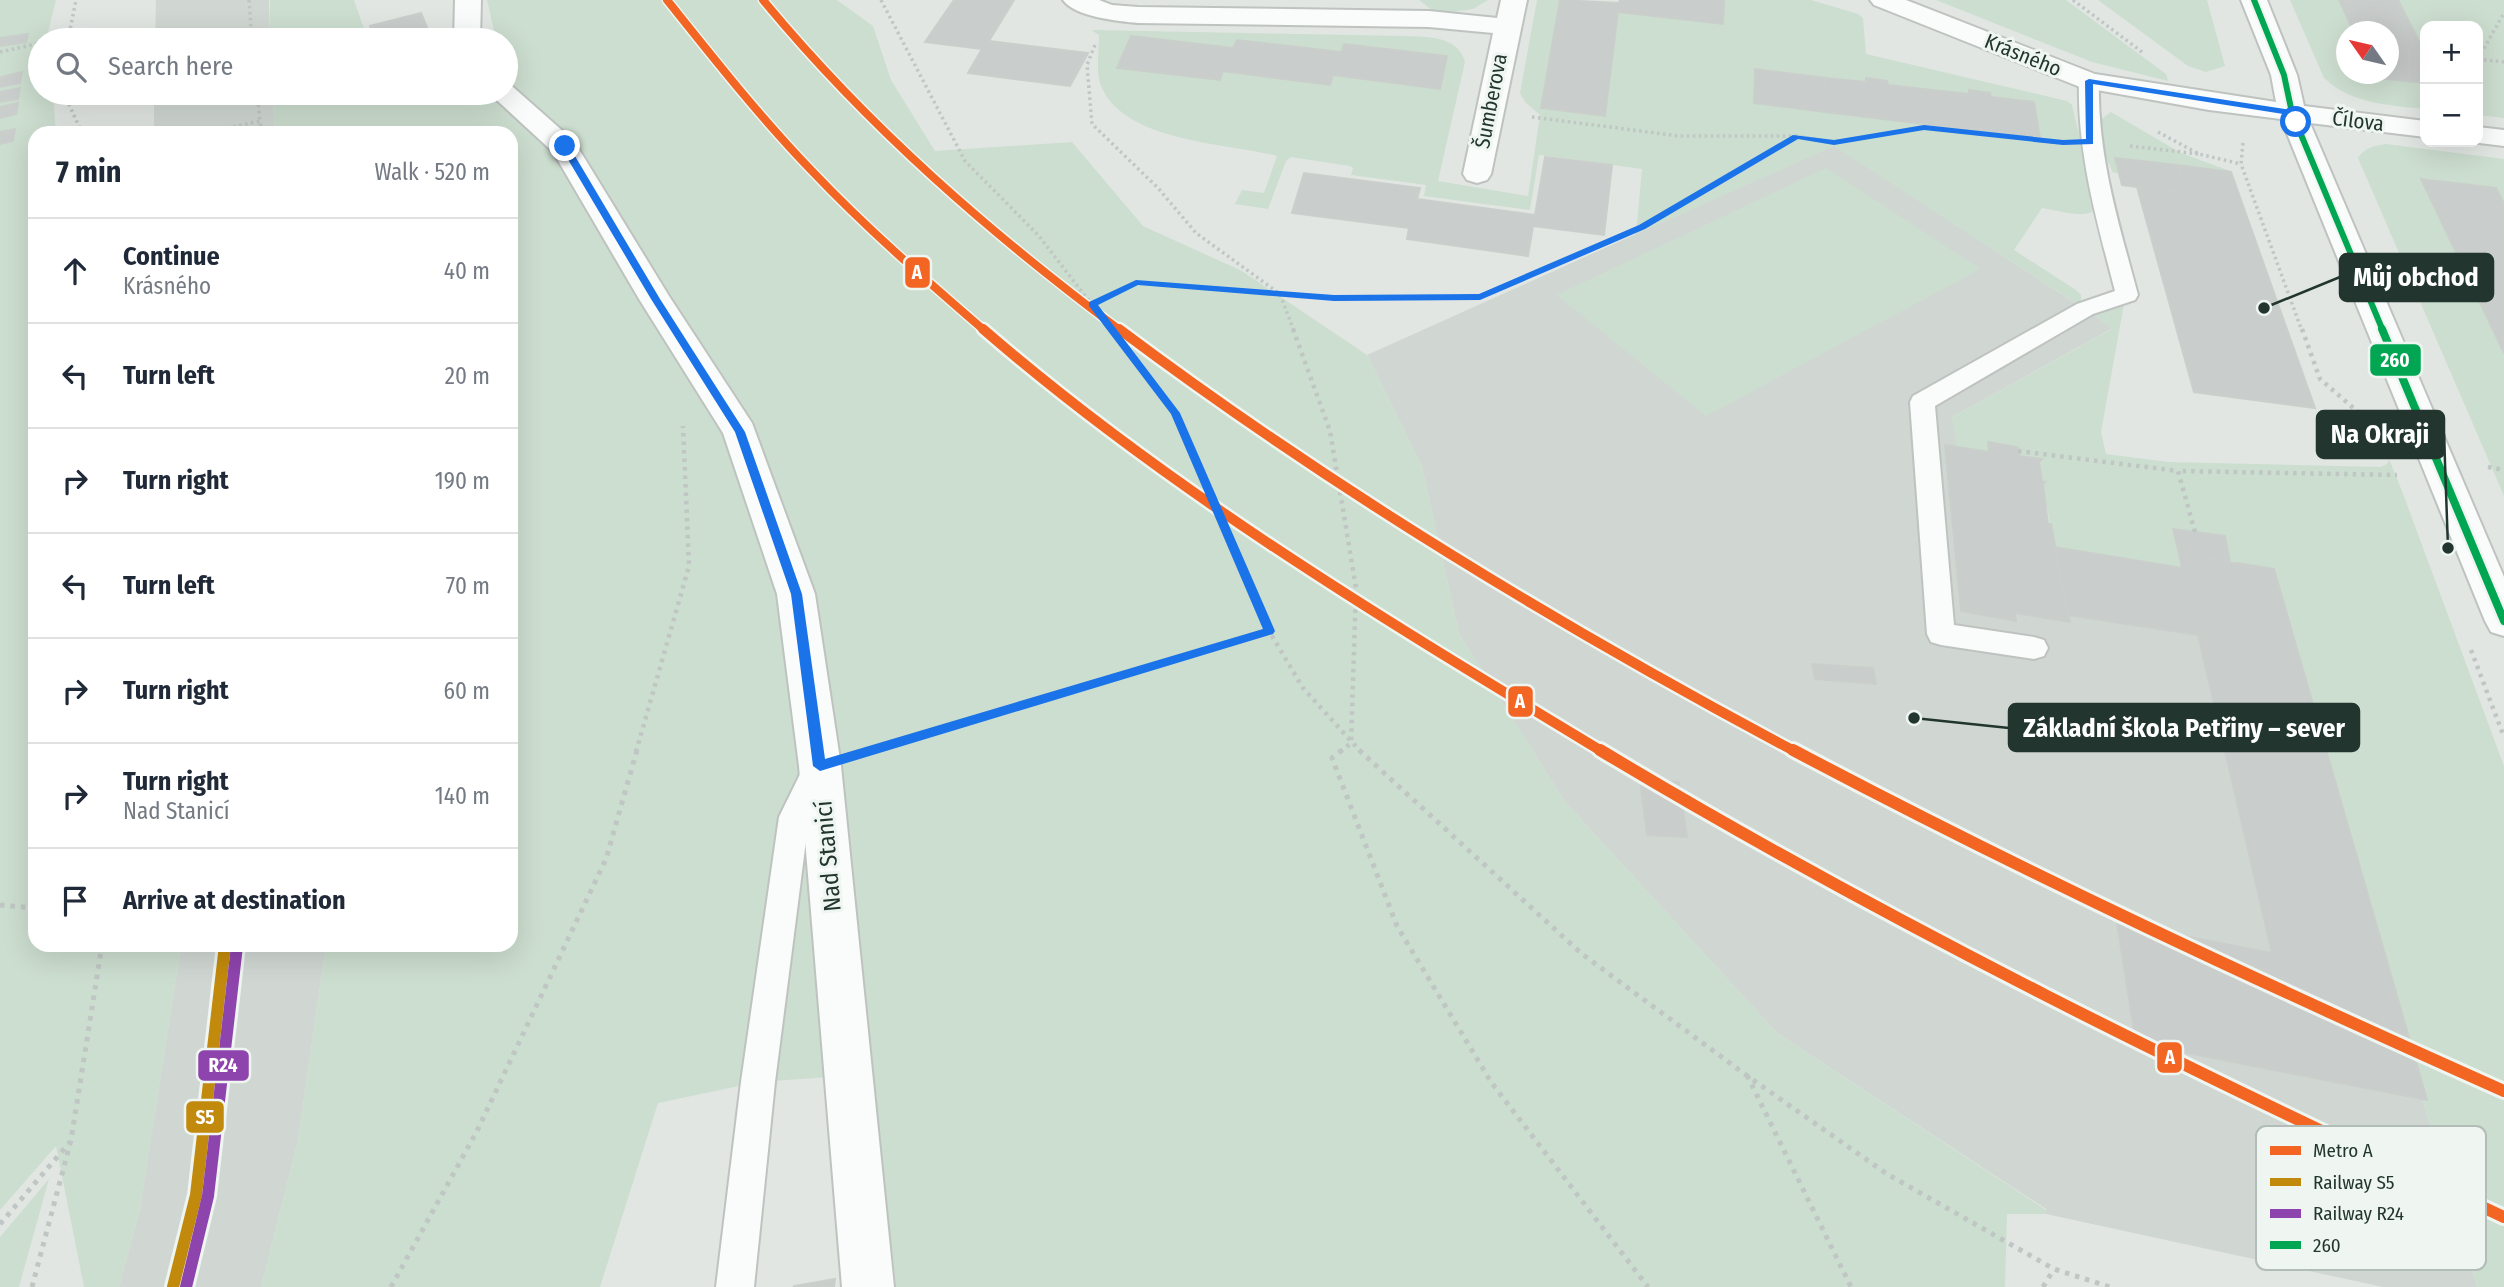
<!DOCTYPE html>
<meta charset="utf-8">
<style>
body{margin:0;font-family:"Fira Sans Condensed",sans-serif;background:#f6f6f7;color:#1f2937}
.controls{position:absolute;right:21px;top:21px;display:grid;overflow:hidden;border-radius:14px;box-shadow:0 7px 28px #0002}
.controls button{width:63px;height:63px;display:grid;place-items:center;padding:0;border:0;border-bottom:2px solid #e0e1e3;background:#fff;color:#1f2937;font:35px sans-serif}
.compass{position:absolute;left:2336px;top:21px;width:63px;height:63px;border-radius:50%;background:#fff;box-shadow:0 7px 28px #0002;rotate:304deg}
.stop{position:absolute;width:21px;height:21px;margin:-16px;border:5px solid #1a73e8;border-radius:50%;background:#fff}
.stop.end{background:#1a73e8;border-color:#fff;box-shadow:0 2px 7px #0008}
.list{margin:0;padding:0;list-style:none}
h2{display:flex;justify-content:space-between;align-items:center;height:91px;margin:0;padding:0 28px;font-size:30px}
h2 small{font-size:23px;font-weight:400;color:#747a83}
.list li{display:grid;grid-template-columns:46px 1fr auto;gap:21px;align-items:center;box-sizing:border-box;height:105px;padding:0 28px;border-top:2px solid #e0e1e3}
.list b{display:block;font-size:26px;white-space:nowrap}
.list p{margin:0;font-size:23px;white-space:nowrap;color:#747a83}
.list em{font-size:23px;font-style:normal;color:#747a83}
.icon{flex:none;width:38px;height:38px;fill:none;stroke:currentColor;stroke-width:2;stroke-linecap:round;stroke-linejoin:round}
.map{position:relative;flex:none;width:2504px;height:1287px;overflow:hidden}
.search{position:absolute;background:#fff;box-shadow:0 7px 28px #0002;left:28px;top:28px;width:490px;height:77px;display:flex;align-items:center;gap:18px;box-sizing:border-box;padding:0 24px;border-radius:38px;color:#747a83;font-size:26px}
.panel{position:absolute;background:#fff;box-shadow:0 7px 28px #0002;left:28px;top:126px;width:490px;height:826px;border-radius:21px}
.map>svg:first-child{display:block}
</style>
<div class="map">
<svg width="2504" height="1287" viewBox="0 0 2504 1287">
<rect width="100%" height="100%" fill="#e1e6e3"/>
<path fill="#d0d7d3" d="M156,0H269L270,40H155Z
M154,93H272L275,133H154Z
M1834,145L2113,328L1952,417L1988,442L2017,447L2019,456L2042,459L2048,524L2182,567L2173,529L2225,536L2274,569L2427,1100H2423L2477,1287H2383L2046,1214V1209L1777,1033L1565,802L1459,634L1422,467L1367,355Z
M181,945H326L298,1141L261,1287H119L140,1208Z"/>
<path fill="#ccdecf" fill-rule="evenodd" d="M0,0H56L48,32V40H40V93H53L56,133H35V186L30,205H35V945H181L140,1208L119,1287H84L56,1146L0,1210V144L13,141L15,130L0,132V118L16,114L18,104L0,107V103L18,99L20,88L0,92V87L20,83L22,73L2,77L0,84V46L25,42L0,38Z
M270,0H354L368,40H270Z
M487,0H837L873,26L891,80L935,151L1072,142L1143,226L1242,271L1367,355L1422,467L1459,634L1565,802L1777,1033L2046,1210V1214H2007L2005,1287H896L872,1074L758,1082L658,1103L600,1287H261L298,1141L326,945H511V133H275L272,93H506V40H496Z
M1419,0H1488L1473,9L1437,14Z
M1537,0H1560L1541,108L1605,116L1618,12L1723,23L1724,0H1811L1858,14L1863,18L1866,54L2067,101L2072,105L2097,209C2084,220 2058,210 2042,208L2014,250L2076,290L2081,295V300L2077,304L1834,146L1636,234L1642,169L1539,155L1530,210L1424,196L1426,185L1351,175L1353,168L1350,166L1291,157L1286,161L1268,209L1235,204L1242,190L1264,193L1277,156C1227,143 1120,142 1100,83C1096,69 1099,50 1099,35L1091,30L1404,36C1426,37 1458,35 1465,62L1438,181L1528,196L1540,115L1525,102L1520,93ZM1131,36L1233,48L1237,40L1341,52L1344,44L1447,56L1439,89L1333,75L1329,85L1223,71L1220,80L1118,68ZM1755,69L1866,82L1867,78L1887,81L1888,85L1969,94V90L1990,93L1991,97L2033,102L2040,137L1755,103Z
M1936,0H2066L2166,74L2168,81L2092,62Z
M2098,0H2207L2225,66L2206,72L2188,66Z
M2290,0H2339L2354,31L2346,32V74H2374L2376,78L2425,83V109C2389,105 2351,104 2324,78Z
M2398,0H2504V118L2478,115V26H2425V53Z
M2111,112L2181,153L2233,172L2116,158L2119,173H2113L2098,139V122Z
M2386,144L2504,159V204L2496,188L2422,179L2504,353V496L2358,158C2365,147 2374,146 2386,144Z
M1826,168L1980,269L1706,416L1557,295Z
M2124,304L2101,432L2106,454L2168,462L2381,467L2387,464L2389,459L2402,491L2504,766V1287H2477L2423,1100L2427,1099L2274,570L2230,562L2224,536L2174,529L2182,568L2054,547L2039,462L2042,460L2019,456L2017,447L1989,442V452L1957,447L1952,417L2112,329L2094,315Z
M49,1179L19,1287H0V1237Z"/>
<path fill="#c9cdcb" stroke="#cacfcc" stroke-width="2" d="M954,0H1014L989,41L1088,53L1070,86L968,73L982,49L925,42Z
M1560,0L1619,3L1620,0H1724L1723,24L1618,12L1605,116L1541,108Z
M2339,0H2398L2425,53V83L2376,78L2374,74H2388V32H2354Z
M421,13L429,32L439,29L443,40H375L370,26Z
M28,34L26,42L0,46V38Z
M1131,36L1233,48L1237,40L1341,52L1344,44L1447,56L1440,89L1333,75L1330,85L1223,71L1220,80L1117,68Z
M1755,69L1825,78L1826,112L1754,103Z
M22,72L20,83L0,87L1,77Z
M1825,78L1866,82V78L1887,81L1888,85L1969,94V90L1990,93L1991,97L2034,102L2040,138L1826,112Z
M20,88L18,99L0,102V92Z
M18,103L16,114L0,118V107Z
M15,129L13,141L0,144V132Z
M1545,157L1612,165L1604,235L1533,226L1528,256L1407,239L1409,228L1292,213L1304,173L1420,188L1417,199L1535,215Z
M2115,158L2177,165L2186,193L2122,185Z
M2177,165L2231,172L2315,408L2194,392L2137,187L2186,193Z
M2421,179L2496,188L2504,204V353Z
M1988,442L2017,447L2019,456L2042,459L2039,462L2042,482H2045L2043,484L2048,524H2051L2070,622L2015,613L2016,621L1961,611L1945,445L1989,452Z
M2173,529L2225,536L2230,562L2179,554Z
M2054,547L2182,568L2179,554L2274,569L2427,1100L2136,1043L2117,923L2272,953L2198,635L2068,615Z
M1812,664L1873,668L1876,684L1815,679Z
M1640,780L1679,782L1687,837L1647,835Z
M835,1279L834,1287H794V1286Z"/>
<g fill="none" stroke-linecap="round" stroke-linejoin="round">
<defs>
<path id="lane" d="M2089,75L2099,81C2097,155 2119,224 2138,295L2135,300L2093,314L1935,406L1954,625L2034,637L2044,640L2048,648L2044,656L2034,659L1941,645L1931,642L1927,634L1910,402L1913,396L2077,304L2115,291C2097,221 2077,154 2079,81Z
M819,754L830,758L834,767L809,817L775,1082L754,1287H716L741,1082L779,817L808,758Z"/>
<path id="street" d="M455,0H481L480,40H454Z
M1063,0H1099L1112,5L1138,7L1429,11L1497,18L1501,0H1527L1491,174L1487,180L1477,183L1467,180L1463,174L1493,33L1429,27L1138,23C1118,21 1075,17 1063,0Z
M1870,0H1906L2095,74L2276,102L2271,75L2241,0H2267L2297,75L2304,106L2425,121V137L2310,123L2504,577V636L2491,632L2485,621L2281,119L2209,110L2080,87L1874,5Z
M506,86L513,87L574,141L669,296L752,423L815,594L841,766L894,1287H842L799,766L777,594L723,433L639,299L553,152L489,93H506Z
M2478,127L2504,130V146L2471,142H2478Z"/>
</defs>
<use href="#lane" stroke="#bec3c0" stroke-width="4"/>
<use href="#street" stroke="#bec3c0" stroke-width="4"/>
<path stroke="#bfc6c3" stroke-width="3.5" stroke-dasharray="2.5 3.5" stroke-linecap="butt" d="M249,0L252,40
M881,0L965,161L1039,236L1112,331
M2073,0L2142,52
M53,40L69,37
M68,40L76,0
M1095,45L1087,65L1092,124L1158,188L1196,233L1280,294L1294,331
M0,52L40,43
M2478,59L2504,13
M2478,59L2504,62
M64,93L82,133
M257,93L260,121
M1532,117L1679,136H1796L1834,142L1924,127L2055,142
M2158,132L2199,154L2241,164
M204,133L260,121L261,133
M2243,143L2241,164L2302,331
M2130,146L2199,154
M1092,304L1136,283L1334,298L1480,297L1642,227L1796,136"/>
<path stroke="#bfc6c3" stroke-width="4.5" stroke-dasharray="3.5 5" stroke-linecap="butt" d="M1111,329L1175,413L1269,631L1303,688L1361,752
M1293,329L1330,431L1356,588L1351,743L1340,752
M2302,329L2320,379L2373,425
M2018,451L2178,471
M2488,467L2504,470
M2195,532L2178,471L2397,475
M2471,650L2504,737
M868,751L1269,631
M636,752L689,566L683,426"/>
<path stroke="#bfc6c3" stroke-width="5" stroke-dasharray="4.5 6" stroke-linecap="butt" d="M1342,750L1332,758L1397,926L1491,1082L1648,1287
M1359,750L1582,954L1746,1075L1887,1174L2054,1269L2110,1287
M868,751L871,750
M0,905L35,908
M1747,1075L1851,1287
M0,1224L70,1142
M32,1287L71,1140L102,945
M391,1287L477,1131L606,859L637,750
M2043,1287L2054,1269"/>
<use href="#lane" fill="#fafbfb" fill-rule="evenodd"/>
<use href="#street" fill="#fafbfb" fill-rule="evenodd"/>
<defs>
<path id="bus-1-far1" d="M2254,0L2284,75L2292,113L2383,331"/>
<path id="bus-1" d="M2382,329L2504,621"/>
</defs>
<use href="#bus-1-far1" stroke="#eff6f2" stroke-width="10"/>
<use href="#bus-1" stroke="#eff6f2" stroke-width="13"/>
<use href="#bus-1-far1" stroke="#00a651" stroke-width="6"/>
<use href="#bus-1" stroke="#00a651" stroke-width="8"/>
<defs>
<path id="rail-1" d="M173,1287L196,1195L225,945"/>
<path id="rail-2" d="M186,1287L208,1196L237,946"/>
</defs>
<use href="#rail-1" stroke="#eff6f2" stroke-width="18"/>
<use href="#rail-2" stroke="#eff6f2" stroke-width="18"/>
<use href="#rail-1" stroke="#c28a0c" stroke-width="12"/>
<use href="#rail-2" stroke="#8e44ad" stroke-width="12"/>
<defs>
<path id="metro-1-far2" d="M667,0C714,59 760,117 812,171C866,228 926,280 985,331
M763,0C868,127 990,233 1121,331"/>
<path id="metro-1-far1" d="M983,329C1172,493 1390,623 1603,752
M1119,329C1331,488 1561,627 1796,752"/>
<path id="metro-1" d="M1600,750C1891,925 2197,1074 2504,1217
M1793,750C2025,873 2264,984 2504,1091"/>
</defs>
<use href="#metro-1-far2" stroke="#eff6f2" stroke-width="11"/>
<use href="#metro-1-far1" stroke="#eff6f2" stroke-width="15"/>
<use href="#metro-1" stroke="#eff6f2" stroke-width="18"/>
<use href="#metro-1-far2" stroke="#f26522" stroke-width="8"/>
<use href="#metro-1-far1" stroke="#f26522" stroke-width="10"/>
<use href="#metro-1" stroke="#f26522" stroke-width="12"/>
</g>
<path fill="#1a73e8" d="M2089,79L2292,110L2300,122L2293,124L2289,115L2093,84V144L2063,145L1924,130L1834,145L1798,139L1645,229L1480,300L1334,301L1138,285L1098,305L1180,413L1275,631L1273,634L820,771L813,766L791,594L735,432L651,299L560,146L565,144L569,146L660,299L745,432L802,594L825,759L1263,629L1171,414L1089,306V302L1136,280L1334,295L1479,294L1639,225L1793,135L1834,140L1924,125L2063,140L2086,139L2085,81Z"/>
<g text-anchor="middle" stroke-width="6" stroke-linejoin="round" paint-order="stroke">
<g font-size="21" fill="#22362f" stroke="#eff6f2">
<text transform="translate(2023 55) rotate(22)" y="7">Krásného</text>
<text transform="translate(1491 101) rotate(-79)" y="7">Šumberova</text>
<text transform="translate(2358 121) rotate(7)" y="7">Čílova</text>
</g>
<g font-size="24" fill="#22362f" stroke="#eff6f2">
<text transform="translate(828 856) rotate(-95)" y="8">Nad Stanicí</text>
</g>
</g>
<rect x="2256" y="1126" width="230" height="144" rx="10" fill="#eff6f2" stroke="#b2bcb8" stroke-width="2"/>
<rect x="2270" y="1146" width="31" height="9" fill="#f26522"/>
<rect x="2270" y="1178" width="31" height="8" fill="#c28a0c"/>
<rect x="2270" y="1209" width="31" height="9" fill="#8e44ad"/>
<rect x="2270" y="1241" width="31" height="8" fill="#00a651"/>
<g font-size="19" fill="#22362f">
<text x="2313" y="1157">Metro A</text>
<text x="2313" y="1189">Railway S5</text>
<text x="2313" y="1220">Railway R24</text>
<text x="2313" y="1252">260</text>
</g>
<path fill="none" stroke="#22362f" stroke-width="2.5" d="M2264 308L2340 277M2448 548L2444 434M1914 718L2009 728"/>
<g fill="#22362f" stroke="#eff6f2" stroke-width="2.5">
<circle cx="2264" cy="308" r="7"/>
<circle cx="2448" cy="548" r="7"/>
<circle cx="1914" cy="718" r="7"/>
</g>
<g fill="#22362f" stroke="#22362f" stroke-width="2.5">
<rect x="2340" y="254" width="153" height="47" rx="7"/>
<rect x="2317" y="411" width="127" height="47" rx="7"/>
<rect x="2009" y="704" width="350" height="47" rx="7"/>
</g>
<g font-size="26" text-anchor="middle" font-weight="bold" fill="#fff">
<text x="2416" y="286">Můj obchod</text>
<text x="2380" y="443">Na Okraji</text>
<text x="2184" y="737">Základní škola Petřiny – sever</text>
</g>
<g stroke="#eff6f2" stroke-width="2.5">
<rect x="904" y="256" width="27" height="33" rx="7" fill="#f26522"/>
<rect x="2369" y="343" width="53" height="34" rx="7" fill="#00a651"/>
<rect x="1507" y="685" width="27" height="33" rx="7" fill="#f26522"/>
<rect x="2156" y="1041" width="27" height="33" rx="7" fill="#f26522"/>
<rect x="197" y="1049" width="53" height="33" rx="7" fill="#8e44ad"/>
<rect x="185" y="1100" width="40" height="34" rx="7" fill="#c28a0c"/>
</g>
<g font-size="19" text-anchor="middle" font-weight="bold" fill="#fff">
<text x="917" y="279">A</text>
<text x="2395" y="367">260</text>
<text x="1520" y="708">A</text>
<text x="2170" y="1064">A</text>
<text x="223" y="1072">R24</text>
<text x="205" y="1124">S5</text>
</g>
</svg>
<div class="controls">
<button>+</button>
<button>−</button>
</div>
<svg class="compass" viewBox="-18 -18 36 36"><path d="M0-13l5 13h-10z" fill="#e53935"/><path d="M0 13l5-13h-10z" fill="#747a83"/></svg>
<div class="stop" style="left:2296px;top:122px"></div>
<div class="stop end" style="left:565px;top:146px"></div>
<div class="search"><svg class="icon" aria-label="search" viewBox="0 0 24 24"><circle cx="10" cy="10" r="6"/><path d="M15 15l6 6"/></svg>Search here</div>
<section class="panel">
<h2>7 min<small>Walk · 520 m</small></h2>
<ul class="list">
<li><svg class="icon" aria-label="ahead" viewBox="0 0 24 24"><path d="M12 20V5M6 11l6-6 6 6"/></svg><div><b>Continue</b><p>Krásného</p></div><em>40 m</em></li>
<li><svg class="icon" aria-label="left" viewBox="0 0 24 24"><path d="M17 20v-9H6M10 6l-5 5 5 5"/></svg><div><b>Turn left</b></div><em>20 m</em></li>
<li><svg class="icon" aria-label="right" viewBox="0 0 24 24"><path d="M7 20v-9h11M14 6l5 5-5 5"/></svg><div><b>Turn right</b></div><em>190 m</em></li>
<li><svg class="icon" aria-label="left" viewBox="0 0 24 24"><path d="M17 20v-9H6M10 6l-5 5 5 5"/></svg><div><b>Turn left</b></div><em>70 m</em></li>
<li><svg class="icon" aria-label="right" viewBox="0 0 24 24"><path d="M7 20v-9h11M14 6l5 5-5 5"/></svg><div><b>Turn right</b></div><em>60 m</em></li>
<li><svg class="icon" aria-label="right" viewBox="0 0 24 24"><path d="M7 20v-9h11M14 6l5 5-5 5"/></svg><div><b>Turn right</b><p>Nad Stanicí</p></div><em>140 m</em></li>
<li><svg class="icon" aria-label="arrive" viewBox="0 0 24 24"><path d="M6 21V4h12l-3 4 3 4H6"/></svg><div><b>Arrive at destination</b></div></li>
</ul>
</section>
</div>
